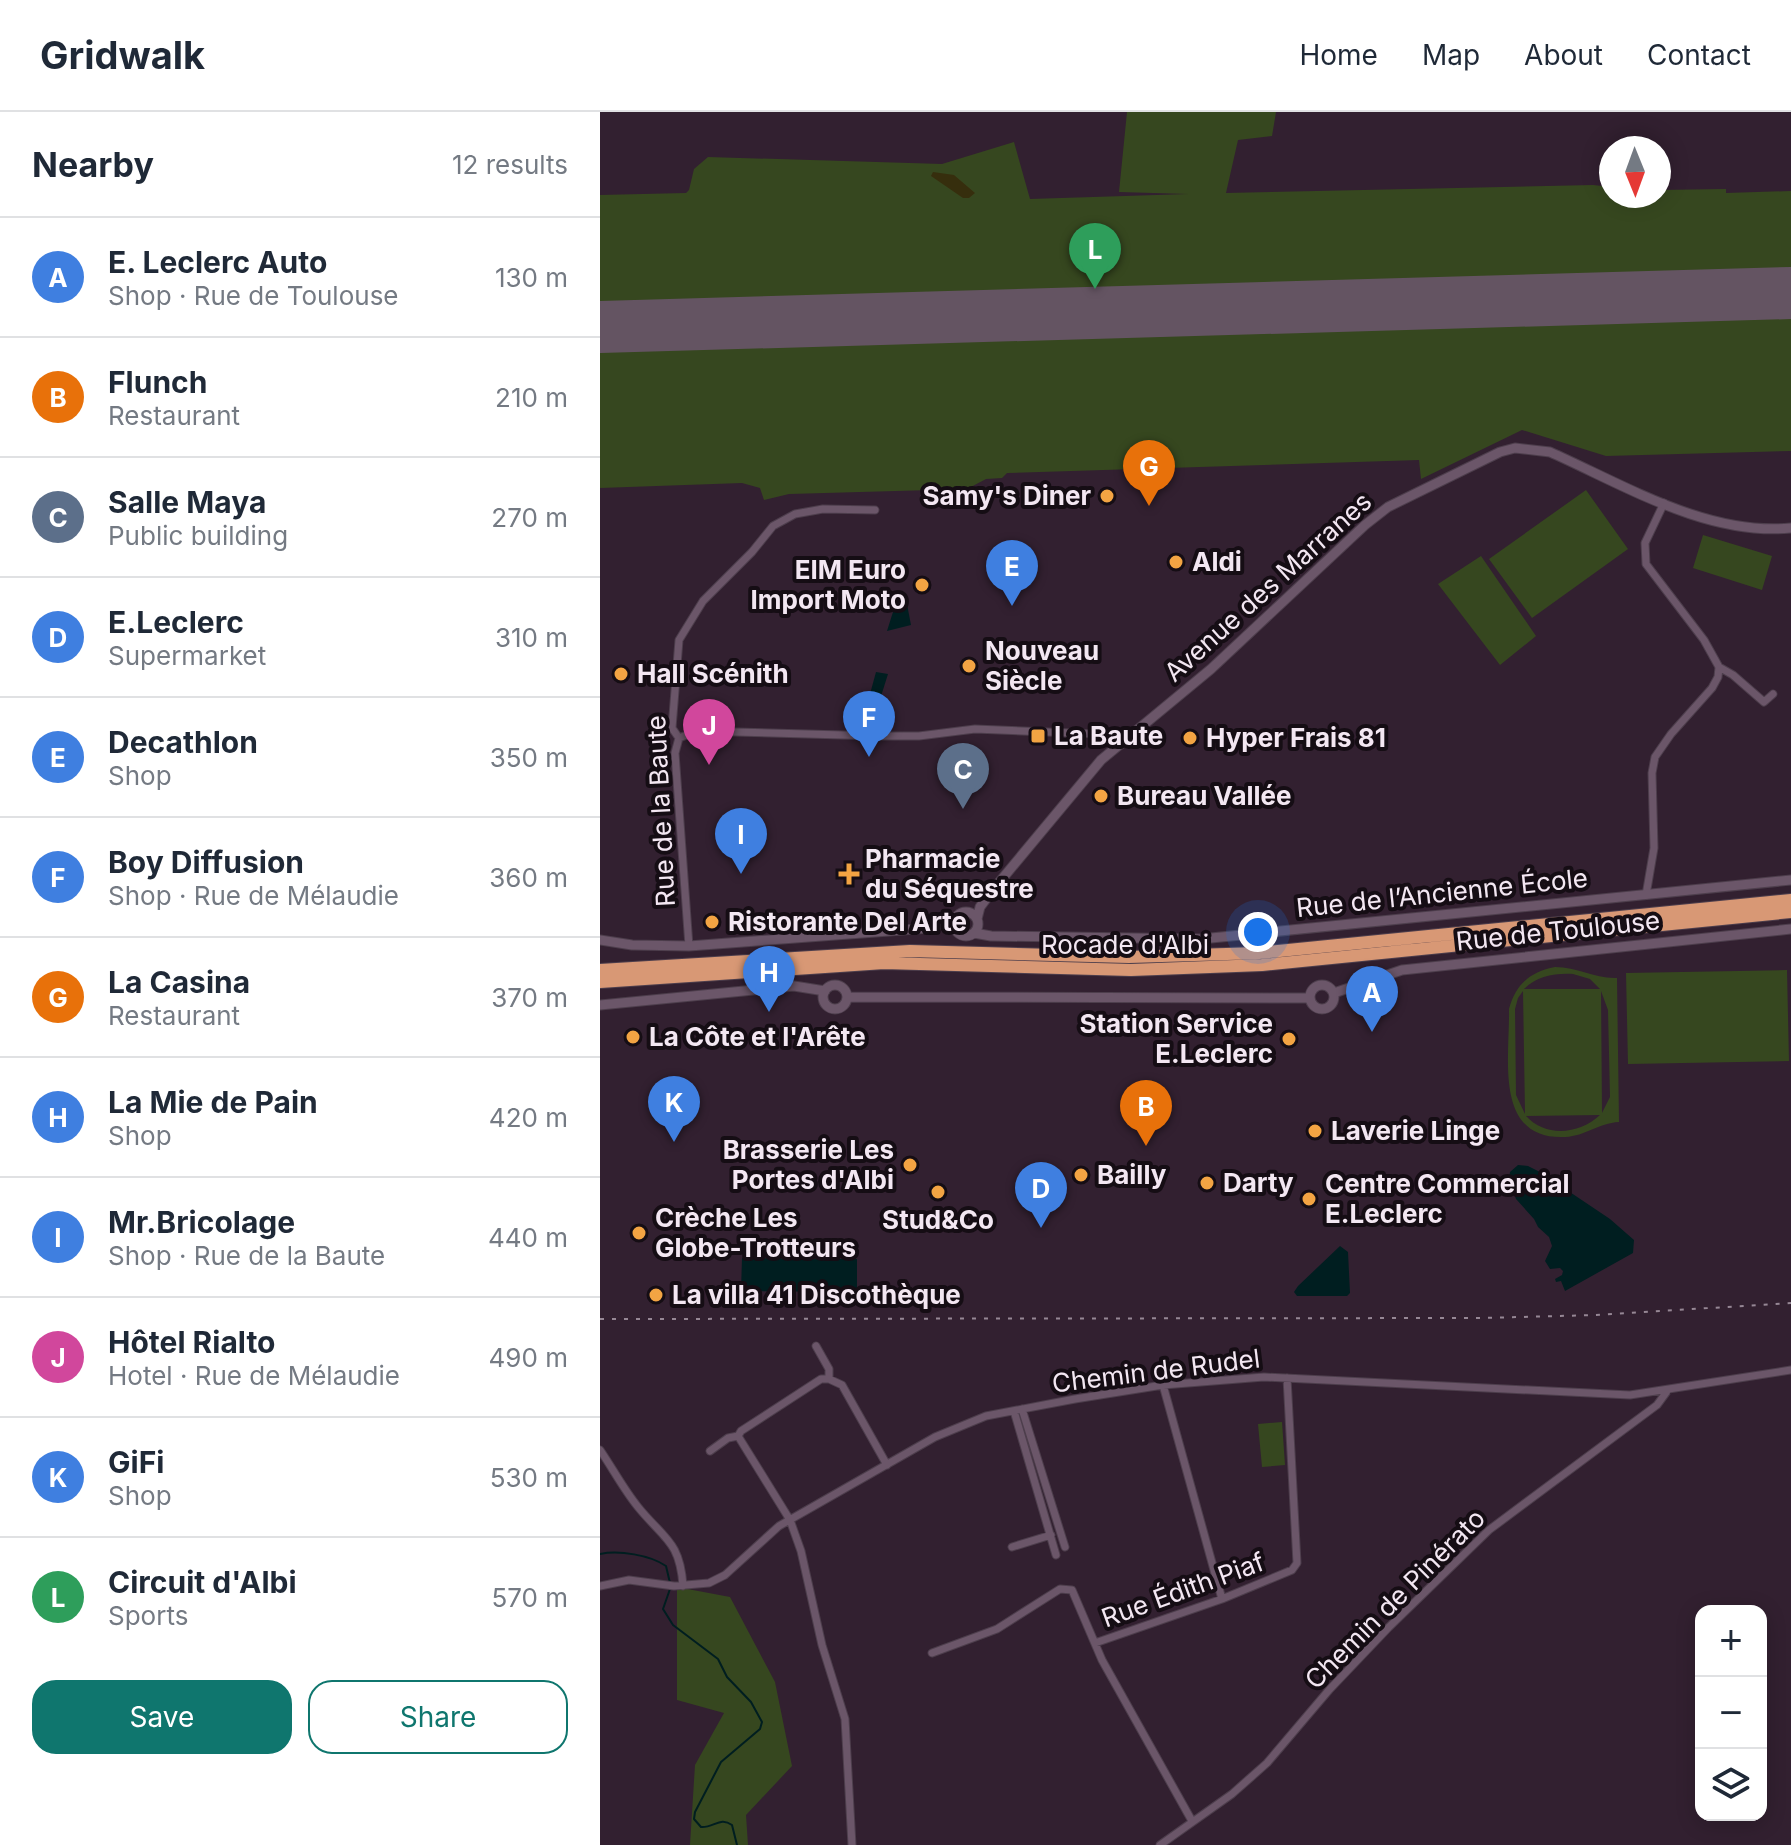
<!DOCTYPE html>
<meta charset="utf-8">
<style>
body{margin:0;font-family:Inter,sans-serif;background:#f2f2f3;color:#1f2937}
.controls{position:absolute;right:24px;bottom:24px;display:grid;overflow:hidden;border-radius:16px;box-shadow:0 4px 20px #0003}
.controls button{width:72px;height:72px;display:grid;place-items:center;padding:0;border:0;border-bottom:2px solid #e0e1e3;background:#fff;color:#1f2937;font:40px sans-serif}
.compass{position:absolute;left:999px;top:24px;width:72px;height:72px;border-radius:50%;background:#fff;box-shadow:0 4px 20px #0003;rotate:179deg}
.you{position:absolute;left:658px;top:820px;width:28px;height:28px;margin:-20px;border:6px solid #fff;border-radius:50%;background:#1a73e8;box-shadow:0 0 0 12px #1a73e833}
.badge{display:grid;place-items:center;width:52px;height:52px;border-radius:50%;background:#0f766e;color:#fff;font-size:26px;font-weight:700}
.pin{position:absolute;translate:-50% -66px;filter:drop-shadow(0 2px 4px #0008)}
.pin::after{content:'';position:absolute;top:42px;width:28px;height:24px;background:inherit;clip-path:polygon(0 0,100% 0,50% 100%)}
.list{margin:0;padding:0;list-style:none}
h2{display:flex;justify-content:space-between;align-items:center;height:104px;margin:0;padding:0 32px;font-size:34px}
h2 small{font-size:26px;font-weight:400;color:#747a83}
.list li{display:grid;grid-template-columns:52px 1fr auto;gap:24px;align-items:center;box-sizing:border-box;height:120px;padding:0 32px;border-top:2px solid #e0e1e3}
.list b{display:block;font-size:30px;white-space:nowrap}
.list p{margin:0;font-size:26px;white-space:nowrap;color:#747a83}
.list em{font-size:26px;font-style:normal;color:#747a83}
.actions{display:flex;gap:16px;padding:24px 32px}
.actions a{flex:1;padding:18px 0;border:2px solid #0f766e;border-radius:24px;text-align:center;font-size:28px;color:#0f766e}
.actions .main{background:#0f766e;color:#fff}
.icon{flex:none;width:44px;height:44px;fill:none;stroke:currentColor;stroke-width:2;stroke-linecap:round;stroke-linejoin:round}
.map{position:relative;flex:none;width:1191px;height:1733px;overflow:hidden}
header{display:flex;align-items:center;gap:48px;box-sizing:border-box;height:112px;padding:0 40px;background:#fff;border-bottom:2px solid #e0e1e3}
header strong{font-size:38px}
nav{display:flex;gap:44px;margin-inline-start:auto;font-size:28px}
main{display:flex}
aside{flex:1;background:#fff}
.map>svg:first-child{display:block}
</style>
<header>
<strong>Gridwalk</strong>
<nav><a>Home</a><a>Map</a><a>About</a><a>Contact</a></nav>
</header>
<main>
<aside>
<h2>Nearby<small>12 results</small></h2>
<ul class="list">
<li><span class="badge" style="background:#3f7fe0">A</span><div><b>E. Leclerc Auto</b><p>Shop · Rue de Toulouse</p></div><em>130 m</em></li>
<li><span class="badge" style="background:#e8710a">B</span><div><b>Flunch</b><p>Restaurant</p></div><em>210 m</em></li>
<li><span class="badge" style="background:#5c6f8a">C</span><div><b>Salle Maya</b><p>Public building</p></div><em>270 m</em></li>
<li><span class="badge" style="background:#3f7fe0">D</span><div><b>E.Leclerc</b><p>Supermarket</p></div><em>310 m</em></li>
<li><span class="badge" style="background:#3f7fe0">E</span><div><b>Decathlon</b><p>Shop</p></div><em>350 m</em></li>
<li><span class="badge" style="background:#3f7fe0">F</span><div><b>Boy Diffusion</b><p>Shop · Rue de Mélaudie</p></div><em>360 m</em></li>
<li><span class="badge" style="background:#e8710a">G</span><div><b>La Casina</b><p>Restaurant</p></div><em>370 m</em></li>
<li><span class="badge" style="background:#3f7fe0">H</span><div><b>La Mie de Pain</b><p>Shop</p></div><em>420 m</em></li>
<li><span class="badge" style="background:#3f7fe0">I</span><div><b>Mr.Bricolage</b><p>Shop · Rue de la Baute</p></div><em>440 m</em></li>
<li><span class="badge" style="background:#d1479c">J</span><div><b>Hôtel Rialto</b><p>Hotel · Rue de Mélaudie</p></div><em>490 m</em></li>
<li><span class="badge" style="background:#3f7fe0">K</span><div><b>GiFi</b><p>Shop</p></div><em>530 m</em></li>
<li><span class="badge" style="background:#2e9e5b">L</span><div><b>Circuit d'Albi</b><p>Sports</p></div><em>570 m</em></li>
</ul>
<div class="actions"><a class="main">Save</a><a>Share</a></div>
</aside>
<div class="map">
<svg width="1191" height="1733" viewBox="0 0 1191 1733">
<rect width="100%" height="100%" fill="#322030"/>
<path fill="#36471f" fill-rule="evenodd" d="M527,0H676L672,24L638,28L626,81L993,73L1011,75V84H1059V78L1126,77V81L1191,79V163L990,169L992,205L1191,200V339L1006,344L922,318L821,367L819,348L407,361L402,366L386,367L367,377L189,382L164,388L160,376L142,371L0,376V83L86,81L89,78L94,57L108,45L342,52L414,30L430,87L588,82L519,80Z
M986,378L1028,437L932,506L889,447Z
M1103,423L1172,444L1162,478L1093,456Z
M881,444L936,524L900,553L838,472Z
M955,855C978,855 995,867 1017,866L1019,1010C998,1011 986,1024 965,1025C893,1028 910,945 909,897C916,872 930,860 955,855ZM973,862L990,867L1000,877H924C937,864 955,861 973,862ZM923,879L925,1001V1002L916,983L915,897L918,886ZM1001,879L1008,898L1010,985L1002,1001ZM1000,1003C980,1022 946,1026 926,1004Z
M1187,858L1189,949L1028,952L1026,861Z
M682,1310L685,1353L662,1355L658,1312Z
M77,1475L130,1485L175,1570L192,1654L146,1703L148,1733H90L95,1653L124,1601L77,1588Z"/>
<path fill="#362e0d" d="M333,60L354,63L375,81L369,86H363L331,64Z"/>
<path fill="#001e20" d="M305,482L311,513L287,519L298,484Z
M276,560L288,562L277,597L267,593Z
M918,1053L928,1054L940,1060L1010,1107L1034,1128L1033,1141L965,1179L961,1169L956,1170L955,1167L962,1163L963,1159L960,1156L950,1157L945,1149L952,1134L949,1125L938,1115L934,1107L916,1087L909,1068L910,1060Z
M740,1134L748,1140L750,1181L747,1184H697L694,1180L698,1174Z
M142,1146L257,1147V1180L141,1179Z"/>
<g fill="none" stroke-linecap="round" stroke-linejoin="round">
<path stroke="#001e20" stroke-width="2" d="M0,1442C19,1438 50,1443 66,1454L70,1471
M70,1477L63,1497L73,1513L118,1547L127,1565L151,1590L162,1610L160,1617L121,1650L95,1700L94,1707L101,1715C114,1716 120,1704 132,1713L137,1733"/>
<path stroke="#645462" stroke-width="52" d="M0,215L1191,181"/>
<defs>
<path id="minor" d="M1119,555L1133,563L1164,590L1173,582
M79,626L97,619L279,624H319L375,617L496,622L512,624L521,633
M1046,783L1054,736L1052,661L1055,645L1071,622L1112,576L1118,565L1119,555L1104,528L1046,452L1045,431L1064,391
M89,834L75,641L79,626L72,616L79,528L103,489L152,440L173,414L195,402L223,397L275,398
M216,1234L229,1257V1267
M563,1273L622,1487
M422,1297L465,1435
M414,1299L456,1443
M0,1338C13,1357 24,1378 38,1395C64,1427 80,1429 83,1474
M110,1339L128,1326L138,1324
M412,1435L451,1423
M0,1474L29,1468L74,1474L109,1471L125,1463L179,1414L335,1325L386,1304L475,1287L563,1273L664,1265L1030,1283L1191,1258
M495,1531L622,1487L692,1458L697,1451L687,1266
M332,1541L397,1517L460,1477L472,1478L502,1548L592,1709
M252,1733L245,1607L222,1533L201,1439L190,1408L138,1324L141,1319L221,1267H229L242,1273L287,1353
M560,1733L632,1682L667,1651L729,1578L789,1515L889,1418L1057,1293L1068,1278"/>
<path id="tertiary" d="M354 812a12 12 0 1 1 24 0a12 12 0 1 1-24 0Z
M377,807L380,795L392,779L501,648L611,557L765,413L788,395L900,340L915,336L950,340C1024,373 1107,424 1191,416
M374,821L391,824L601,827L1191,768
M0,828L32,833L89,834L329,816L356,807
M710 885a12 12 0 1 1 24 0a12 12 0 1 1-24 0Z
M223 885a12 12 0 1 1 24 0a12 12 0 1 1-24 0Z
M734,881L802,858L1191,817
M247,885L710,886
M0,893L194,874L225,879"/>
<path id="trunk" d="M0,858L310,839L529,845L659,841L1191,788
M0,870L284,851L531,858L662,853L1191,800"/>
</defs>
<use href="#minor" stroke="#4d3e4c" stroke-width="9"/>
<use href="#tertiary" stroke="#4d3e4c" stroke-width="11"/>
<use href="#trunk" stroke="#4d3e4c" stroke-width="14"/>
<use href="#minor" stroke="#6b5669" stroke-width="7"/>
<use href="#tertiary" stroke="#6b5669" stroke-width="9"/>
<use href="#trunk" stroke="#d89875" stroke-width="12"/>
<path stroke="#968795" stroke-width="2" stroke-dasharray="4 8" stroke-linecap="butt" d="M0,1207L882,1206L996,1203L1191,1191"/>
</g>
<g fill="#f3a443" stroke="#150d14" stroke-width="3">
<circle cx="507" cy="384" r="8"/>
<circle cx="576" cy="450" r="8"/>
<circle cx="322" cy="473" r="8"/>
<circle cx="369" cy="554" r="8"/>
<circle cx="21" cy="562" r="8"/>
<rect x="430" y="616" width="16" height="16" rx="4"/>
<circle cx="590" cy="626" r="8"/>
<circle cx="501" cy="684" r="8"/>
<path d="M245 750h8v8h8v8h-8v8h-8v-8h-8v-8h8z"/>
<circle cx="112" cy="810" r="8"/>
<circle cx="33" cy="925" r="8"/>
<circle cx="689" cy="927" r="8"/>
<circle cx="715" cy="1019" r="8"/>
<circle cx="310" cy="1053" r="8"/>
<circle cx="481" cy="1063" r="8"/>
<circle cx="607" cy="1071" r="8"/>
<circle cx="338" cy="1080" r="8"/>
<circle cx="709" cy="1087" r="8"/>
<circle cx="39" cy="1121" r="8"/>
<circle cx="56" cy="1183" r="8"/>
</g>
<g text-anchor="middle" stroke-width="8" stroke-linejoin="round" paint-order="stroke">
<g font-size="26" font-weight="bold" fill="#f3e7f2" stroke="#150d14" text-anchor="start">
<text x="491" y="393" text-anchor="end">Samy's Diner</text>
<text x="592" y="459">Aldi</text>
<text x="306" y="467" text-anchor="end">EIM Euro<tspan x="306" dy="30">Import Moto</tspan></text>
<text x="385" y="548">Nouveau<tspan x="385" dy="30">Siècle</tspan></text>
<text x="37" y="571">Hall Scénith</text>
<text x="454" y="633">La Baute</text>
<text x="606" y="635">Hyper Frais 81</text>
<text x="517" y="693">Bureau Vallée</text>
<text x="265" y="756">Pharmacie<tspan x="265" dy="30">du Séquestre</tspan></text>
<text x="128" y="819">Ristorante Del Arte</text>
<text x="673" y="921" text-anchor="end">Station Service<tspan x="673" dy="30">E.Leclerc</tspan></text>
<text x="49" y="934">La Côte et l'Arête</text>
<text x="731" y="1028">Laverie Linge</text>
<text x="294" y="1047" text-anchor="end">Brasserie Les<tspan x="294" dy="30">Portes d'Albi</tspan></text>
<text x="497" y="1072">Bailly</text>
<text x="623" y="1080">Darty</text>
<text x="725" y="1081">Centre Commercial<tspan x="725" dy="30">E.Leclerc</tspan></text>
<text x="55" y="1115">Crèche Les<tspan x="55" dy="30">Globe-Trotteurs</tspan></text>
<text x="338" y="1117" text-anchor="middle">Stud&amp;Co</text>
<text x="72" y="1192">La villa 41 Discothèque</text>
</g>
<g font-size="26" fill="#f3e7f2" stroke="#150d14">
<text transform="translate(668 475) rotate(-42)" y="9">Avenue des Marranes</text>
<text transform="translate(61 699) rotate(-93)" y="9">Rue de la Baute</text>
<text transform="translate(842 781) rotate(-6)" y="9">Rue de l’Ancienne École</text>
<text transform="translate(958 819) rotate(-6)" y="9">Rue de Toulouse</text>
<text x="525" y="842">Rocade d'Albi</text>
<text transform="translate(556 1259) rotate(-7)" y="9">Chemin de Rudel</text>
<text transform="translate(583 1478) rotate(-20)" y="9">Rue Édith Piaf</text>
<text transform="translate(795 1487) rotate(-45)" y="9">Chemin de Pinérato</text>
</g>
</g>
</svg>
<div class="controls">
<button>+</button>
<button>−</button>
<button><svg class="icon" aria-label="layers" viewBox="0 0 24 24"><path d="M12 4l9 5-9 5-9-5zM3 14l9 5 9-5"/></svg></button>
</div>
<svg class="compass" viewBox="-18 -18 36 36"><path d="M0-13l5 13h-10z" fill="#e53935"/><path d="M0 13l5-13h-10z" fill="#747a83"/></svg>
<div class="you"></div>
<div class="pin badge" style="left:772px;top:920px;background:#3f7fe0">A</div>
<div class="pin badge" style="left:546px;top:1034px;background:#e8710a">B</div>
<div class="pin badge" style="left:363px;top:697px;background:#5c6f8a">C</div>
<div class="pin badge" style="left:441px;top:1116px;background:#3f7fe0">D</div>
<div class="pin badge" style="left:412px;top:494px;background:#3f7fe0">E</div>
<div class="pin badge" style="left:269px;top:645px;background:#3f7fe0">F</div>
<div class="pin badge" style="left:549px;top:394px;background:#e8710a">G</div>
<div class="pin badge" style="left:169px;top:900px;background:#3f7fe0">H</div>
<div class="pin badge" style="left:141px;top:762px;background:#3f7fe0">I</div>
<div class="pin badge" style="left:109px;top:653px;background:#d1479c">J</div>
<div class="pin badge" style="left:74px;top:1030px;background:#3f7fe0">K</div>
<div class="pin badge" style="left:495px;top:177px;background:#2e9e5b">L</div>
</div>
</main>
